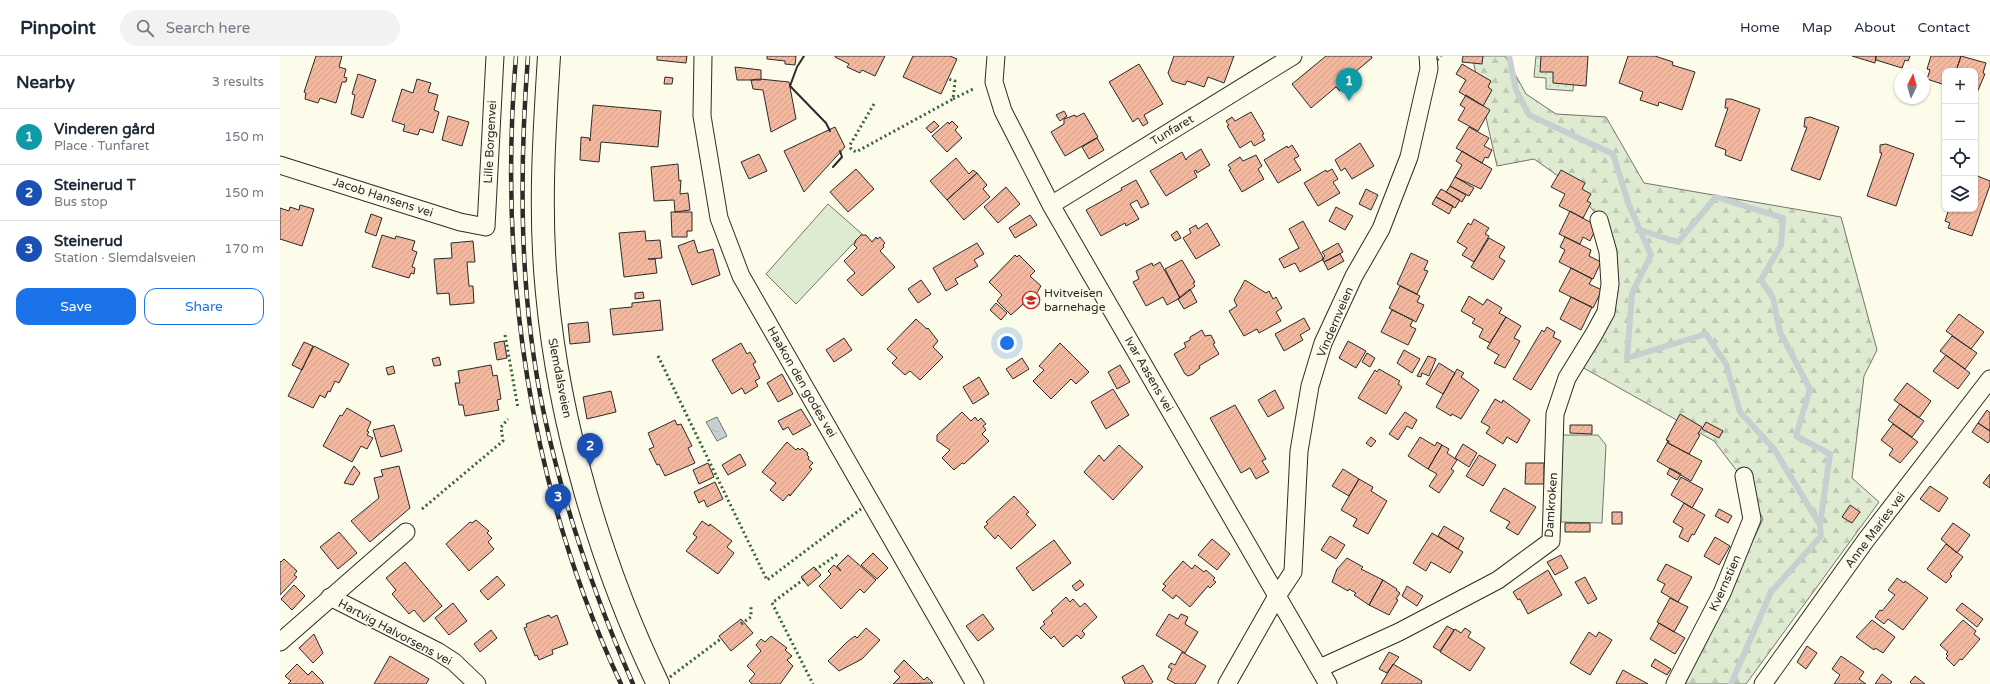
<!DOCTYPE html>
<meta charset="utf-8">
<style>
body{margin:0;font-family:"Varela Round",sans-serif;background:#f2f2f3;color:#1f2937}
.controls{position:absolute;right:12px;top:12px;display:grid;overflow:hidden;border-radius:8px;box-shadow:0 1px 3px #0004}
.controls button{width:36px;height:36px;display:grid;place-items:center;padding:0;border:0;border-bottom:1px solid #e0e1e3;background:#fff;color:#1f2937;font:20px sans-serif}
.compass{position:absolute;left:1614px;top:12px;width:36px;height:36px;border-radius:50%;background:#fff;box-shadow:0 1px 3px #0004;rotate:5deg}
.you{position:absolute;left:727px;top:287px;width:14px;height:14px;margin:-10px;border:3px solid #fff;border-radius:50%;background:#1a73e8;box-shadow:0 0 0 6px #1a73e833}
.badge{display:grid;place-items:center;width:26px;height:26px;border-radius:50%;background:#1a73e8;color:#fff;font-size:13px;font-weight:700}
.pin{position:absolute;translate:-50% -33px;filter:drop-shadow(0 1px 2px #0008)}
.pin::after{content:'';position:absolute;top:21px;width:14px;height:12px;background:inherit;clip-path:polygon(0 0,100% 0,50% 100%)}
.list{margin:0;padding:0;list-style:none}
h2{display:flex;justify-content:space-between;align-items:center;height:52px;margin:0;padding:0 16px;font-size:17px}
h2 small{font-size:13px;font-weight:400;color:#747a83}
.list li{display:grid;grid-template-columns:26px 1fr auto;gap:12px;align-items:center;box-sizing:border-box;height:56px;padding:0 16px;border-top:1px solid #e0e1e3}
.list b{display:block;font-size:15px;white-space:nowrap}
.list p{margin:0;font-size:13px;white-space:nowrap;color:#747a83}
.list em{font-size:13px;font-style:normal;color:#747a83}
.actions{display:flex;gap:8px;padding:12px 16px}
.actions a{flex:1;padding:9px 0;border:1px solid #1a73e8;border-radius:12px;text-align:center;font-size:14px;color:#1a73e8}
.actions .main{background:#1a73e8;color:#fff}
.icon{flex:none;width:22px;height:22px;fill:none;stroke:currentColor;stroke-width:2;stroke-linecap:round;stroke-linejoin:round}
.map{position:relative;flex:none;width:1710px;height:628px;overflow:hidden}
header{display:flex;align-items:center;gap:24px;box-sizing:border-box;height:56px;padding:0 20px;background:#fff;border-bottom:1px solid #e0e1e3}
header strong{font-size:19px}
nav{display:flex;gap:22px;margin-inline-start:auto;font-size:14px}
.search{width:280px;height:36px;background:#f2f2f3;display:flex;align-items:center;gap:10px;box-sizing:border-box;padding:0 14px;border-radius:22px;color:#747a83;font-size:15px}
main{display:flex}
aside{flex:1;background:#fff}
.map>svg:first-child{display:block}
</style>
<header>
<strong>Pinpoint</strong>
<div class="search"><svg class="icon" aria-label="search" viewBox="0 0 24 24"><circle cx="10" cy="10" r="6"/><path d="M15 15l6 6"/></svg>Search here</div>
<nav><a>Home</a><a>Map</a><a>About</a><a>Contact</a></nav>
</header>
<main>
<aside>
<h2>Nearby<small>3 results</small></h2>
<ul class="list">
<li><span class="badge" style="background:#0f9aa8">1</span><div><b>Vinderen gård</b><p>Place · Tunfaret</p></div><em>150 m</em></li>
<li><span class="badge" style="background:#1a4fb4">2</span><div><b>Steinerud T</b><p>Bus stop</p></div><em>150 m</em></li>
<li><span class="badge" style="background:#1a4fb4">3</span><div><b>Steinerud</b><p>Station · Slemdalsveien</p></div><em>170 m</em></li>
</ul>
<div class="actions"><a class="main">Save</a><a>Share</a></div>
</aside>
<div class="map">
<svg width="1710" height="628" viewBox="0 0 1710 628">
<defs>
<pattern id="green-dots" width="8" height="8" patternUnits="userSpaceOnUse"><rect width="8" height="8" fill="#deebd1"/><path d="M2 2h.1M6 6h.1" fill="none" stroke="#bfcab4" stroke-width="1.8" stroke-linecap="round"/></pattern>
<pattern id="forest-firs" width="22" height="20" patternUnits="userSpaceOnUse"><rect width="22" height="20" fill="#deebd1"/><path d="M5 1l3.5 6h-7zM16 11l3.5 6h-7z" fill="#bfcab4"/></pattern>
<pattern id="water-ripples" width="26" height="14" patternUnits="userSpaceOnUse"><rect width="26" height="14" fill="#c7d0d0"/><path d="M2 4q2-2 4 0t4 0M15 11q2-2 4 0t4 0" fill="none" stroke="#abb3b3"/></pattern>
<pattern id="building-hatch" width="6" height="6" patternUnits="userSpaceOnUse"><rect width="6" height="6" fill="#f2b8a0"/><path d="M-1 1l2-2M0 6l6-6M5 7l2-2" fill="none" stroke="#d09e8a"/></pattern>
</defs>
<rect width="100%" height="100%" fill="#fdfbea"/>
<path fill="url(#green-dots)" stroke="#74746e" d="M1256,0H1301L1295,2L1293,35L1266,33V22L1254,21Z"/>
<path fill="url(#forest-firs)" stroke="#74746e" d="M1192,0H1225L1246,38L1276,58L1326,61L1364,127L1561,161L1597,294L1584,320L1572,422L1599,446L1466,628H1405L1483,463L1463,423L1434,385L1302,311L1322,256L1321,164L1294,131L1254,103L1217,110Z"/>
<path fill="#deebd1" stroke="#74746e" d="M548,148L582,178L516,248L486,218Z
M1282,379H1318L1326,389L1322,467L1281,466Z"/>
<path fill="url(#water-ripples)" stroke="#74746e" d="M437,361L447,380L437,385L426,366Z"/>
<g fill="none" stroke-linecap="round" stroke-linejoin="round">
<path stroke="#c7d0d0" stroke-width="6" d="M1229,0L1236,34L1249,59L1333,98L1349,149L1371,199L1352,237L1347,302L1426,278L1446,308L1460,356L1494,393L1540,469L1541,480L1491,536L1451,628
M1360,174L1398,186L1436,141L1503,162L1501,189L1481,224L1493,242L1500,276L1530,333L1516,380L1550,398L1540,469"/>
</g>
<path fill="url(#building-hatch)" stroke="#2b2b2b" d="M36,0H62L59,11L66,13L64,21L67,22L66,26H62L56,47L40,42L38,47L25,43L26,37L24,36Z
M377,0H407L406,7L377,4Z
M487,0H516L515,9L505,8V5L487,3Z
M555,0H605L595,20L582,14L580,17L567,11L569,8L555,1Z
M633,0H670L677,3L661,38L623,21Z
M894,0H954L944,27L928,21L924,31L907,25L905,29L892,25L888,17Z
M1046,0H1091L1092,2L1069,21L1072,25L1060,35L1056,31L1031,52L1012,28Z
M1183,0H1203L1202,8L1182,6Z
M1261,0H1308L1306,30L1273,27V16H1260Z
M1348,0H1375L1393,6L1392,9L1415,16L1402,54L1379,46L1378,50L1360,44L1363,36L1339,27Z
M1572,0H1596L1595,7Z
M1596,0H1630L1628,5L1625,4L1622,12L1596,4Z
M1651,0H1681L1676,15H1665V29L1647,23L1650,14L1647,13Z
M1681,0L1706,7L1703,17L1705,18L1696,39L1695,15H1676Z
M859,8L883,48L864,59L868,67L863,70L858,62L853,66L829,26Z
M1182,8L1211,25L1208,31L1212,34L1203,50L1179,36L1186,24L1176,18Z
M455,11L481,14V24H457Z
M78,18L96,24L83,62L71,58L75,39L72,38Z
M385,21L393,22L392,28H384Z
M137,23L151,27L148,36L158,39L154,54L159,56L153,77L140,73L138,79L123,75L125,69L112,65L122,33L133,37Z
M480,23L509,26L516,63L491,76L483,34L473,33L471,24Z
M1186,39L1210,54L1198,75L1178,64L1185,52L1180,49Z
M1446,43H1451L1480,53L1461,105L1445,99L1446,94L1435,90L1448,52H1445Z
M313,49L381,55L378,91L321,86L319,106L300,104L301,81L309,82L310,85Z
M784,55L787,60L780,65L776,59Z
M971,56L984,78L982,79L985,84L974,90L971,85L960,92L947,70L949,69L946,65L952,61L955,65Z
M804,57L818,81L785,100L771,76L784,68V63L795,59L796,61Z
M168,60L189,66L182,90L162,84Z
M1530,61L1559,71L1540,124L1511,114L1527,71H1524L1525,62Z
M654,65L659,70L651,77L646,72Z
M672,65L678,71L675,74L682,82L667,96L652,80L668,66L669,68Z
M555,71L565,91L524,136L504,95Z
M1189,71L1209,82L1204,90L1212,94L1208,102L1205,101L1202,107L1176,92Z
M817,82L824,94L809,103L802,91Z
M1080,87L1094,110L1072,123L1065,112L1061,115L1055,104Z
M1606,88L1634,98L1616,150L1587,140L1602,97H1600V89Z
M1012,89L1019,100L1014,103L1021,114L998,127L984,104L1007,90L1008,92Z
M921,93L930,109L917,117L916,114L914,115L917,121L886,140L870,115L902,96L906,104L908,101Z
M1182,95L1212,113L1201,133L1175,121L1182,109L1176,105Z
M479,98L487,115L469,123L461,106Z
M976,99L982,110L978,113L984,123L962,136L949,114L951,113L948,109L960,101L963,105Z
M676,102L689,118L693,114L697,117L667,144L650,125Z
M398,108L399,125L401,124L400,138L408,137L410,154L395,156L394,144L374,145L371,111Z
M576,113L594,133L568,156L550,136Z
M1052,113L1058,123L1053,126L1060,137L1038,150L1024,127L1046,114L1047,116Z
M1281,114L1305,127L1302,133L1311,138L1307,145L1311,147L1303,162L1279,150L1285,138L1271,131Z
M697,117L707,129L703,133L710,141L684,164L667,144Z
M1695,119L1710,125V129L1692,180L1668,172L1670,167L1665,165L1669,153H1695Z
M1175,121L1194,132L1189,140L1170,130Z
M856,124L869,148L861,152L857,144L850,148L859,163L846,170L845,167L821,180L806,154L842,134L841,132Z
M1170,130L1186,139L1182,146L1166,136Z
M726,131L740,148L718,167L704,151Z
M1086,133L1098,139L1091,154L1079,148Z
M1161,133L1180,144L1175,152L1156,141Z
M1156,141L1173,150L1169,158L1152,148Z
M20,149L34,153L22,190L0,183V152L9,155L10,151L19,154Z
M1056,151L1073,160L1065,174L1049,165Z
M1290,155L1317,170L1310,185L1303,181L1300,188L1279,178Z
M391,156H412V175H407V181H392Z
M91,158L102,162L96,180L85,176Z
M750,159L757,169L735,182L729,172Z
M1194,163L1209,172L1205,178L1209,180L1194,206L1182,199L1187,192L1177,186L1188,167L1191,169Z
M1023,165L1044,203L1020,216L1015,207L1004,212L999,203L1019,192L1009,173Z
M927,167L940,189L916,203L903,182L911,177L909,173L916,169L918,173Z
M365,175L366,185L380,184L382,202L368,203H375L377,217L344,221L339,177Z
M897,175L901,182L895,185L891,179Z
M102,179L115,183L116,180L135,185L132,194L137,196L132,211L135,212L134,218L131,217L129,222L92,211Z
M581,179H586L592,186L596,181L597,183L600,181L605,187L603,189L604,191L600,195L615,211L582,240L567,224L575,217L564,205L577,192L574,189L576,184Z
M1285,181L1311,194L1309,200L1321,206L1313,223L1279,206L1285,194L1280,191Z
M1209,182L1225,191L1219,201L1225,205L1213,224L1191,211Z
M414,184L418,197L433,193L440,219L412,229L398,190Z
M193,185L195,206H187L189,230H193L194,247L170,249L169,237L157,238L154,203L172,202L171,187Z
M697,187L704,198L694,204L698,210L675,223L678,228L666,235L653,212Z
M1058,187L1063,196L1044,206L1042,203L1045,200L1042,196Z
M1131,197L1148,205L1144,214L1148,215L1137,238L1117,228Z
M1060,198L1064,205L1048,214L1044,206Z
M735,199L737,201L739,199L755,215L750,220L761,230L754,242H750L731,259L717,245L722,239L709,226Z
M902,204L915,226L913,227L915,230L900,242L885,213Z
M880,206L900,242L887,249L883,241L866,250L853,226L859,223L856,215L872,207L873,210Z
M1291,212L1312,223L1309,228L1322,234L1313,252L1279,235Z
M641,224L651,238L638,247L628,233Z
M965,224L986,237L989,235L993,243L996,241L1002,252L996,256L1001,265L979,277L977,273L964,280L949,255L957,250L954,244Z
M1120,230L1140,240L1137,246L1144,249L1136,266L1109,252Z
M910,233L917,246L904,253L898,243Z
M363,236L364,242L355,243V237Z
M1189,240L1203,249L1207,243L1222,252L1219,257L1226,261L1210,287L1199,281L1203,273L1192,267L1195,263L1181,255Z
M1291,241L1312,251L1301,274L1280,263Z
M380,244L383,274L333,279L330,253L352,251V247Z
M716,247L727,257L721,264L710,254Z
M1112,254L1133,264L1130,270L1136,273L1128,289L1101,276Z
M1679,258L1704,276L1691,293L1666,275Z
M1226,261L1241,270L1234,282L1240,285L1225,312L1214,307L1219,299L1207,292Z
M1024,262L1030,273L1020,279L1023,284L1004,295L995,278Z
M636,263L647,273L648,272L658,285L653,291L663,301L640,324L630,315L625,319L612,307L617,302L607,293Z
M308,266L310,286L290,288L288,268Z
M1267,271L1275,276L1273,281L1281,285L1251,334L1233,323L1262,274L1264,276Z
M922,274L925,280L931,279L935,287L933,288L939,298L919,310L920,312L913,318L908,320L905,318L894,298L906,291L904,287L910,284V281Z
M1672,280L1697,297L1685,313L1660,295Z
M564,282L572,294L554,306L546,294Z
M224,285L227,302L217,304L214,287Z
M1068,285L1086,295L1076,312L1059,302Z
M24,286L33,290L22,314L12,309Z
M461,287L467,298L470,296L476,306L473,308L480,322L475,325L478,330L465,338L462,332L452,338L432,304Z
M780,287L809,316L796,328L791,323L771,343L753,325L764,314L759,310Z
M34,290L69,308L59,327L55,325L50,336L48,335L45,342L40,339L33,352L8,340Z
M1124,294L1140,303L1132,317L1117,307Z
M1087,297L1095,302L1090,311L1082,306Z
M1666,299L1690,317L1678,333L1653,315Z
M1148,300L1156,303L1149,320L1142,317L1141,321L1137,320Z
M159,301L161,309L154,310L152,303Z
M742,302L749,313L733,323L726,313Z
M1159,307L1175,317L1163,338L1146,328Z
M211,309L213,320L217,319L221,343L217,344L219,354L185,360L183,349H179L175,327H180L178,315Z
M840,309L850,326L837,333L828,316Z
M113,310L115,317L108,319L106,312Z
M1099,313L1120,325L1118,328L1122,331L1106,358L1078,342L1095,314L1097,316Z
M1177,313L1184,317L1181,321L1199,334L1181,363L1172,358L1171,360L1156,351Z
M502,318L513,338L498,346L487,327Z
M699,321L709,338L693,348L683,331Z
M1627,327L1651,345L1639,362L1614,344Z
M833,333L849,359L826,373L811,346Z
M995,334L1004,352L988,361L978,344Z
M331,335L336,356L307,363L303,341Z
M1215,343L1222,347L1223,344L1250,364L1237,387L1227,381L1223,388L1206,377L1210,371L1201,366Z
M1620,348L1644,365L1632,381L1608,364Z
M955,349L986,403L982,405L989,416L976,423L970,412L961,417L930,362Z
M67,352L91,366L87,375L89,376L87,379L93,382L87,393L81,390L72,406L43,390L60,359L62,360Z
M521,353L531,369L513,379L508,371L503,374L498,365Z
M1707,354L1710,357V375L1698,367Z
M682,356L691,365L695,361L698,365L701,362L706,368L703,370L706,374L702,378L709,385L684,408L682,407L674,414L662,402L670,394L657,385V379Z
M1125,356L1137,364L1132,373L1127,370L1118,384L1109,378Z
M1400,358L1422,371L1418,378L1420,379L1409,398L1388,387L1389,385L1386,384Z
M395,364L397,369L401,368L412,390L408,392L415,407L385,420L379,408L377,409L369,393L374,391L368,377Z
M1426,366L1443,375L1439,382L1422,373Z
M1698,367L1710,375V384L1708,387L1692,376Z
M1613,368L1638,386L1620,407L1609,399L1613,393L1601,384Z
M114,369L122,395L101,401L93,374Z
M1290,369H1312V378L1290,377Z
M1091,381L1096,385L1091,391L1086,387Z
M1140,381L1155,390L1157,386L1162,389L1148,413L1128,400Z
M1388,385V387L1422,405L1411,425L1377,405Z
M507,386L516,394L518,392L520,394L522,392L528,397L527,399L529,401L528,403L533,407L529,411L532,413L510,440L509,438L503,445L490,434L496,427L482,416Z
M1183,388L1197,397L1189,411L1175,402Z
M839,389L863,411L833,444L804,416L819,399L824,405Z
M1162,389L1169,393L1167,397L1177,404L1171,413L1174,415L1159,437L1149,430L1157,418L1148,413Z
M460,398L466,409L448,419L442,409Z
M1199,399L1216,409L1203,430L1186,420Z
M428,407L434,421L419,428L413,414Z
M1246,407H1264V428H1245Z
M74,410L80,417L73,429L64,427Z
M119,410L130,452L90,486L71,465L99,442L94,422L103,420L101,414Z
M1390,412L1401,418L1397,424L1387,418Z
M1063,413L1079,423L1069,440L1052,430Z
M1710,418V432L1703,427Z
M1401,421L1423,433L1412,452L1391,439Z
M1079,423L1093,431L1091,435L1107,445L1088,478L1073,470L1077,463L1061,454Z
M435,426L443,443L427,451L424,444L419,447L414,436Z
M1650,430L1668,442L1659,456L1640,443Z
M1224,432L1256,451L1238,479L1226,472L1230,466L1210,455Z
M734,440L749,456L746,458L756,469L731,493L718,479L715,483L704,471L708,468L706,466Z
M1404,447L1425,459L1414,479L1412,478L1408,486L1399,481L1403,472L1393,466Z
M1570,449L1580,456L1572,467L1562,461Z
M1439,453L1452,460L1448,467L1435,460Z
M1332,456H1342V468H1332Z
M196,464L209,475L207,477L212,482L208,486L214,493L189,515L166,488L190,466L192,467Z
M422,465L429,470L430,468L452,485L447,491L454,497L438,518L406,495L417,481L413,478Z
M1285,467H1310V476H1285Z
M1673,467L1690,479L1677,497L1661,483Z
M1164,470L1184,482L1178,493L1158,480Z
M59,476L77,497L58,513L40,491Z
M1152,477L1183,496L1170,517L1151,506L1146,515L1133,507Z
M1050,480L1065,489L1056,503L1041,494Z
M1435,481L1450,490L1439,509L1424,500Z
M932,483L950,498L937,514L918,499Z
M774,484L791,507L753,535L736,512Z
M1666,488L1683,501L1670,518L1672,520L1666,527L1647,513Z
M593,497L608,512L597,523L581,509Z
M568,499L596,524L584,537L580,533L561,553L539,530L551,518L548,515L554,509L561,515L557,510Z
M1281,499L1288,512L1275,519L1267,506Z
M1067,502L1083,511L1081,513L1103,524L1089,549L1074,539L1076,537L1069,533L1068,535L1052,526L1057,513Z
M4,503L17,515L14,519L17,521L0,539V505L1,506Z
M903,505L912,513L915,509L924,516L926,514L935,522L933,524L936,526L930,532L928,530L910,551L896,539L893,543L882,534L886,530L883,528Z
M125,506L162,550L144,566L134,554L129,558L112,538L116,534L106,522Z
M1386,508L1412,521L1398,546L1381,536L1385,528L1377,524Z
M534,511L541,519L528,530L521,521Z
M1268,514L1282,539L1248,558L1240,543L1238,544L1233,536Z
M217,520L225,529L208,544L200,535Z
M1305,521L1317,543L1308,548L1295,526Z
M1617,522L1624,527L1625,525L1648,542L1623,574L1608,563L1604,568L1595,561L1600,554L1602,555L1615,539L1608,534Z
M800,524L804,529L796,535L792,530Z
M1103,524L1117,533L1116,534L1120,537L1116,543L1118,544L1109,559L1089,549Z
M14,529L25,540L12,554L1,543Z
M1127,530L1143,540L1137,550L1122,540Z
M786,541L790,546L793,543L800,551L805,547L817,561L802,575L805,578L801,583L797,579L783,591L774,580L771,583L760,572L765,568L763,566L773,557L771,555Z
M1390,542L1408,551L1394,576L1377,566Z
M173,547L187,565L169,579L155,562Z
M1682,547L1703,563L1697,571L1676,554Z
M703,558L714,573L698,585L686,570Z
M889,558L898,563L901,558L908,561L905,568L918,576L905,597L876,579Z
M269,559L271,562L277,559L288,588L272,594L273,598L259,604L257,599L255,600L244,572L247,571L246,568Z
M461,563L473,577L451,595L439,580Z
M1592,564L1615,581L1603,597L1595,592L1594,594L1576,581Z
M1683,564L1696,575L1694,578L1700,583L1682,604L1680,603L1674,610L1666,602L1668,600L1666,598L1668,596L1660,589Z
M1379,567L1405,582L1395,598L1370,583Z
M1167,570L1174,574L1160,595L1153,591Z
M586,572L600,584L582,603L559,615L548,605L567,586L575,580L577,582Z
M1185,572L1191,576L1188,581L1205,592L1190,615L1160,596L1175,573L1181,577Z
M211,574L217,582L200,596L194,588Z
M1309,576L1316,581L1319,576L1332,584L1310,619L1290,607Z
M34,578L43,597L33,607L19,592Z
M491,580L507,592L505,594L512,600L507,604L513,610L500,628H472L469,625L475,618L467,610L481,595L476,589L481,583L485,586Z
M1527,590L1537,597L1526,613L1517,606Z
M902,596L926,610L915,628H896L887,623L892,613L888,611L891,607L895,609Z
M1109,596L1119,601L1107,617L1099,613Z
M110,600L149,623L146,628H94Z
M1561,600L1584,616L1579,623L1586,628H1554L1560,619L1552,613Z
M1375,603L1391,613L1387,619L1371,610Z
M624,604L644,624L647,621L653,627L613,628L620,621L614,615Z
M17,608L28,619L32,615L43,626V628H8L11,625L5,620Z
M1113,608L1142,625L1141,628H1101Z
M863,609L873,626L870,628H845L842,621Z
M1343,614L1368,628H1338L1336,627Z
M1602,618L1612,626L1610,628H1595Z
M1635,620L1645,628H1632L1630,626Z"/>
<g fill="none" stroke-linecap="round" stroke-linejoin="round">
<defs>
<path id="minor" d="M423,0L422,60L439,162L461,220L695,628
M716,0L714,26L723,55L771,149L1048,628
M0,109L180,166L206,171L215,0
M771,149L1013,0
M50,541L157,595L174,606L197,628
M0,586L126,476
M1040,612L1119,576L1218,524L1271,485L1275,358L1287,322L1314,278L1326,256L1330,228L1328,196L1319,164
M947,628L997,540L1013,516L1019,395L1030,330L1043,287L1074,220L1101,173L1129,101L1149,13L1148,0
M1395,628L1442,537L1472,463L1464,420
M1483,628L1586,484L1710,323"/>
<path id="secondary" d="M269,0C264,79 259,158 267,237C279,367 321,510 378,628"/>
</defs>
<use href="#minor" stroke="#2b2b2b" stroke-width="19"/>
<use href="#secondary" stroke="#2b2b2b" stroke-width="24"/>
<use href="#minor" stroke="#fdfbea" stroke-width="17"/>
<use href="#secondary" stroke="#fdfbea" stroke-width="22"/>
<defs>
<path id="rail" d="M236,0C218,215 249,432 341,628
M248,0C239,119 239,240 264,358C284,452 315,541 353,628"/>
</defs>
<use href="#rail" stroke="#2b2b2b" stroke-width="4.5"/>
<use href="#rail" stroke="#fdfbea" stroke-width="3" stroke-dasharray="9" stroke-linecap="butt"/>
<path stroke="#34623c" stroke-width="3" stroke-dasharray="2 3" stroke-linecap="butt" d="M1157,4L1161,0
M673,43L695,32
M594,48L570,89L571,93L576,96L673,43L675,25L668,23
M225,279L238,352
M378,300L487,524L581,453
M142,453L223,385L221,371L228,363
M535,514L558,498
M524,523L492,547L533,628
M461,568L471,561V550
M390,621L442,582"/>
<path stroke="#2b2b2b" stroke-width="2" d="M524,0L517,11L510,30L546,67L550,75
M553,111L562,101L560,95"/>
</g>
<defs>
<symbol id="school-ring" viewBox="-11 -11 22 22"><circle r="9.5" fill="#fdfbea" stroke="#c62828" stroke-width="1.5"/><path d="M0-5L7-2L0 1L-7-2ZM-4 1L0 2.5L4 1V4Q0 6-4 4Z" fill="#c62828"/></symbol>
</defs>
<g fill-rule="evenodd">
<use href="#school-ring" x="741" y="234" width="20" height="20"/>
</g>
<g text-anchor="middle" stroke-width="3" stroke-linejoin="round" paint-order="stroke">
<g font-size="12" fill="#2b2b2b" stroke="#fdfbea">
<text transform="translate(892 74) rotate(-31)" y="4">Tunfaret</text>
<text transform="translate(210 86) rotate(-87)" y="4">Lille Borgenvei</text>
<text transform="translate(103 141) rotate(18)" y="4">Jacob Hansens vei</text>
<text transform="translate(1055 266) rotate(-67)" y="4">Vindernveien</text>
<text transform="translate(869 318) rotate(60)" y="4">Ivar Aasens vei</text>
<text transform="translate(280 322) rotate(79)" y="4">Slemdalsveien</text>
<text transform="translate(522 326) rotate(60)" y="4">Haakon den godes vei</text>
<text transform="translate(1271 449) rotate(-86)" y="4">Damkroken</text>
<text transform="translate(1595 474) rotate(-53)" y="4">Anne Maries vei</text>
<text transform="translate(1445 527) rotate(-66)" y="4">Kvernstien</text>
<text transform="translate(115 576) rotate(28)" y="4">Hartvig Halvorsens vei</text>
</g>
<g font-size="12" fill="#2b2b2b" stroke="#fdfbea" text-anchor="start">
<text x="764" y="241">Hvitveisen<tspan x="764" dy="14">barnehage</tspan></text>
</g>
</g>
</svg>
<div class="controls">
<button>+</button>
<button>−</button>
<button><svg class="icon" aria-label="locate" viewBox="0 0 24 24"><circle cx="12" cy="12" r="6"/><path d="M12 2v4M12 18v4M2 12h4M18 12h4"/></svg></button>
<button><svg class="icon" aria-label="layers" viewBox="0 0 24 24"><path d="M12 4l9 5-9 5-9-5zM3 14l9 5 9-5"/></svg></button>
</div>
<svg class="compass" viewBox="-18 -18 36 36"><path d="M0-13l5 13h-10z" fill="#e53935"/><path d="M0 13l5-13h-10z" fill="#747a83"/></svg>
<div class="you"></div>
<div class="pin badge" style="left:1069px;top:45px;background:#0f9aa8">1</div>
<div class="pin badge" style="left:310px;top:410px;background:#1a4fb4">2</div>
<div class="pin badge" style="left:278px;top:461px;background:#1a4fb4">3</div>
</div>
</main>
